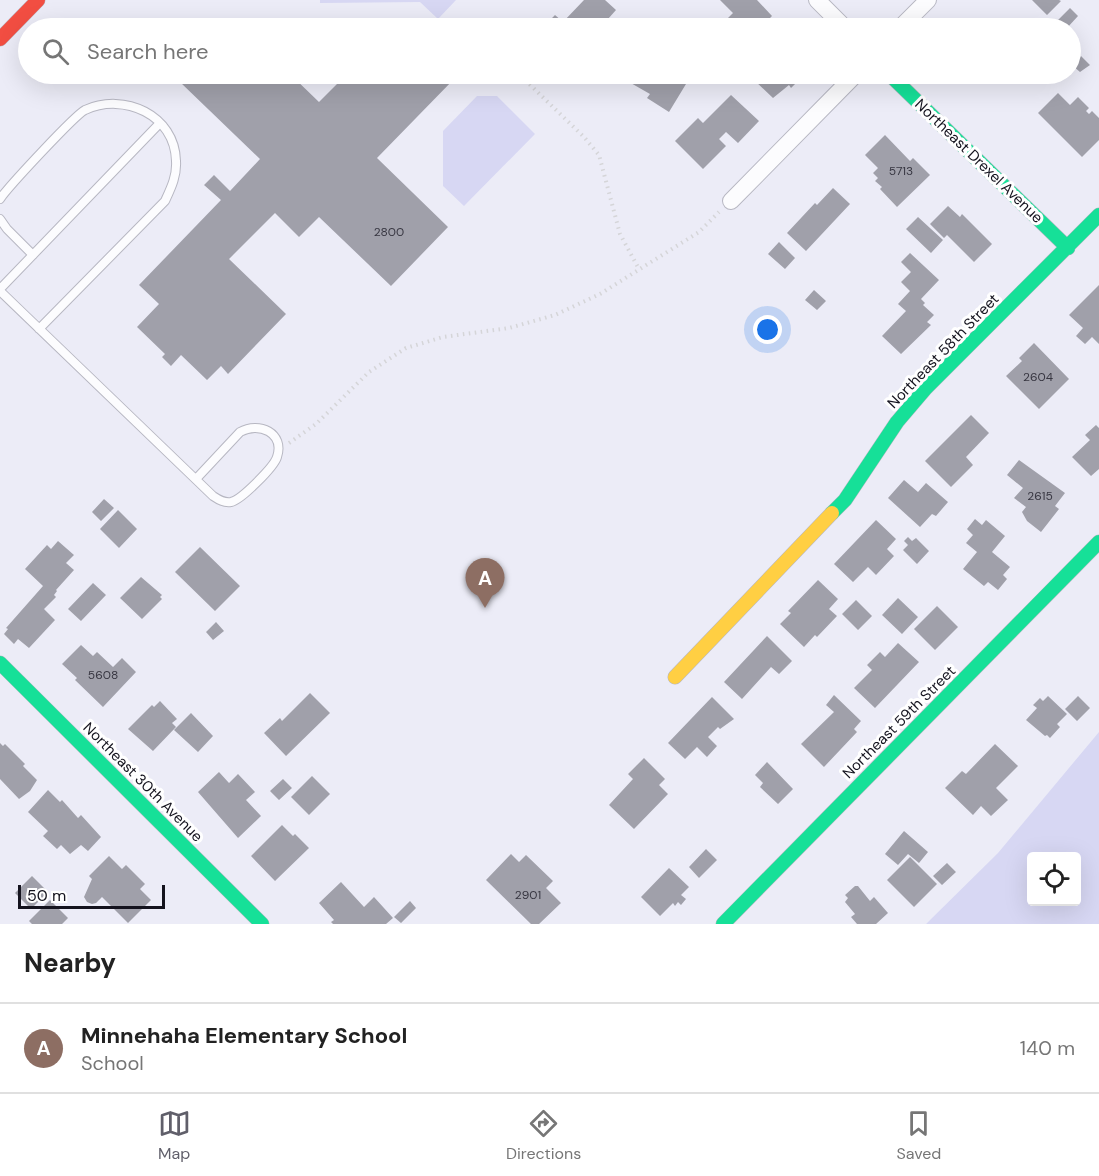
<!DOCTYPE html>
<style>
body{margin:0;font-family:"DM Sans",sans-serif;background:#f6f6f6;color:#222}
.controls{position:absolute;right:18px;bottom:18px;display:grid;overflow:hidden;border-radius:6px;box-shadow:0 6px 24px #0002}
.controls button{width:54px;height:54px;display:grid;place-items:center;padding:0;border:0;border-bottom:2px solid #e0e0e0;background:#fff;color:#222;font:30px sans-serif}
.scale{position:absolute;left:18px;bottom:15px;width:147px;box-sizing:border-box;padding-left:6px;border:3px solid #14131e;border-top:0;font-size:16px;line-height:21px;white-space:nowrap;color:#14131e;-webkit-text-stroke:4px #fff;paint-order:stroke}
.you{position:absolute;left:768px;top:330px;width:21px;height:21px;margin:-15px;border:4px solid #fff;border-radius:50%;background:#1a73e8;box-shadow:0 0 0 9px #1a73e833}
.badge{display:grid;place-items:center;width:39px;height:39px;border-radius:50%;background:#605f6a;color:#fff;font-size:20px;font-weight:700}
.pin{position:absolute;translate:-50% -50px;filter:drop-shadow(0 2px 3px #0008)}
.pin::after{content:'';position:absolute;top:32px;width:21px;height:18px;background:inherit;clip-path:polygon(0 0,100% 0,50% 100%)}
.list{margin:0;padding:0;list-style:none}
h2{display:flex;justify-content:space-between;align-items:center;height:78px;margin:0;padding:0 24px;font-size:26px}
h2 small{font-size:20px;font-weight:400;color:#767676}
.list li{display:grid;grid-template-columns:39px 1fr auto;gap:18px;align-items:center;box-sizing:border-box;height:90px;padding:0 24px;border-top:2px solid #e0e0e0}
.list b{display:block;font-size:22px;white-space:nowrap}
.list p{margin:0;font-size:20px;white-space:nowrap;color:#767676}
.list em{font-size:20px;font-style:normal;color:#767676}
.icon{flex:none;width:33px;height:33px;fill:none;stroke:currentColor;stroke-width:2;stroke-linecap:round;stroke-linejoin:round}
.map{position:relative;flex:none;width:1099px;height:924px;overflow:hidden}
.search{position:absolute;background:#fff;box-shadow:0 6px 24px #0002;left:18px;right:18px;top:18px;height:66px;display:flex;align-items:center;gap:15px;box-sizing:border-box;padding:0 21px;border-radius:33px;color:#767676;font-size:22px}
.sheet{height:168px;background:#fff}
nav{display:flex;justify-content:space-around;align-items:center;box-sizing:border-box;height:84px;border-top:2px solid #e0e0e0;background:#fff;font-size:16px;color:#767676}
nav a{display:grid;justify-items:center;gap:3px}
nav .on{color:#605f6a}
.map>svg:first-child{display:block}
</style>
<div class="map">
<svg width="1099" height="924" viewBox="0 0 1099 924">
<rect width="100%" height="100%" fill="#ececf7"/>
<path fill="#d7d7f3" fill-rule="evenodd" d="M320,0H456L438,19L420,2L320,3Z
M477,96H497L535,134L464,206L443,186V131Z
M1099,732V924H926L998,853ZM1076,856V902H1032V856Z"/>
<path fill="#a0a0aa" d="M584,0H605L616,10L608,19L614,25L611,28H542L555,15L563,22Z
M720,0H757L772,16L760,28H733L725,21L733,13Z
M1032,0H1059L1061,1L1047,15Z
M1070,8L1078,16L1067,28H1061L1055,23Z
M1081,56L1090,65L1080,72L1073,66Z
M190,74H290L319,102L347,74H451L455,78L377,158L448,227L391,286L319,217L299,237L275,213L229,259L286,314L228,374L221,366L207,380L181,355L171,366L162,357L165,354L137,327L159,304L139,285L221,200L204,185L214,175L230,191L260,159L181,83Z
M634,74H686L681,81L686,84L669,112L647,98L650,94L629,82Z
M759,74H805L791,88L789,85L773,98L754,80Z
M1058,93L1070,105L1078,97L1089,108L1086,111L1089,114L1092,111L1099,118V140L1082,157L1038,113Z
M731,95L759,121L738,143L726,132L719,139L726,146L703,169L675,141L698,118L703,123Z
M885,135L910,161L913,158L930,175L897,207L880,189L882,187L875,181L878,178L873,173L878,168L865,155Z
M833,188L850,204L806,251L787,233L815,203L817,205Z
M948,206L960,217L962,214L992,244L974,262L947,235L944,238L930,224Z
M918,217L943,240L931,253L906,229Z
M779,242L795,258L785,269L768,254Z
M910,253L939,280L921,299L925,303L923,305L934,315L927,322L931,325L901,354L882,336L906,311L898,304L910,291L901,282L911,272L901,262Z
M1099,285V344L1092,337L1085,344L1076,336L1083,328L1069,315Z
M814,290L826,301L817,310L805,300Z
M1034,343L1069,379L1039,409L1006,376L1022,361L1019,358Z
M971,415L989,433L966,457L973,465L951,487L925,461Z
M1096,425L1099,428V469L1091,476L1072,457L1090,440L1085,435Z
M1019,460L1065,493L1055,506L1059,509L1041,532L1027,521L1022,512L1026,507L1014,498L1023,488L1007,475Z
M904,480L918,492L926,483L948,502L936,516L932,514L920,527L888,498Z
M104,499L114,508L101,521L92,512Z
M118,510L137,529L119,548L100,529Z
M975,519L982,525L986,520L1005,536L992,552L1010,567L1003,575L1007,579L998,590L988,582L984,586L963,569L977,552L966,543L973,535L967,529Z
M876,520L896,539L887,549L894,556L876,575L868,567L853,582L834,564Z
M908,537L912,541L916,538L929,551L917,564L903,550L908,545L904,541Z
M58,541L74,555L66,563L74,570L56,590L57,591L54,595L56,597L44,609L55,620L29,648L18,639L14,644L4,634L8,629L6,628L43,586L25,569L47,545L51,549Z
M200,547L240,586L215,611L175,572Z
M141,577L162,595L160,597L162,599L142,619L120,598Z
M818,580L838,599L829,609L837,616L817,637L815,635L804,647L780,624L791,613L788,611Z
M93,583L106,595L81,621L68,609Z
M898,598L918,617L902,634L882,615Z
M856,600L872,616L858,630L842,614Z
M937,606L958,627L935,650L914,629Z
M216,622L224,631L213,640L206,632Z
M767,636L792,661L779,674L771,667L742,699L724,682Z
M898,643L919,662L875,708L854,688L872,670L867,665L880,652L885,657Z
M81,645L93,656L97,652L113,667L122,658L136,672L103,707L75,680L77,678L62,664Z
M310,693L330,713L286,756L264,733L280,718L282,721Z
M834,695L861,721L854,729L857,732L824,767L801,744L834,712L826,705Z
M1048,696L1067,714L1057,724L1060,727L1050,738L1047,735L1045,736L1026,720L1037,708L1033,705L1040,698L1043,701Z
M1078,696L1090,708L1077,721L1065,709Z
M712,697L734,719L720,729L718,727L708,737L717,746L707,757L697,747L685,759L668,743Z
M160,701L177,719L172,723L176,727L153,751L128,729L152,705L154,707Z
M191,713L213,736L198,752L174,730Z
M0,743L3,746L5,744L25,764L23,766L37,780L30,791L19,799L0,779Z
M995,744L1018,766L996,788L1008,800L991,816L981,806L973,815L945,788L962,771L966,774Z
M644,758L665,779L659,785L668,794L634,829L609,805L633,779L628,774Z
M767,762L793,789L778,804L760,787L763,783L755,775Z
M219,772L229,783L238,774L255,792L246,800L261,816L238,838L198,792Z
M312,776L330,794L309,815L291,797Z
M283,779L292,788L279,800L270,791Z
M48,790L60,802L62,800L78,818L81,815L101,837L88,851L81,845L70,854L61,845L57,849L43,836L48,831L28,812Z
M282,825L293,836L295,834L309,848L275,881L251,856Z
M904,831L928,852L919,863L908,854L898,865L885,854Z
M706,849L717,860L699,878L689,867Z
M511,854L519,862L526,855L553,881L546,888L561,903L539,924H531L486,880Z
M109,856L122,869L126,865L145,884L140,889L151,900L128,923L102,897L96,903L92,904L87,902L84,897L92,879L89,876Z
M910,857L937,884L914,907L887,880Z
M947,863L956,872L942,885L933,876Z
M669,868L689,887L681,895L686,899L681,905L678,902L675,906L673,903L660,916L641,897Z
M32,876L48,892L31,909L15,893Z
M341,882L364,907L374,897L393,918L386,924H333L331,922L334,920L319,903Z
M855,886H858L870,901L874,897L888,913L876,924H857L851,917L855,914L845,902L848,898L845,895Z
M50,900L68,918L62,924H32L29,921Z
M410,901L416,908L401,923L394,917Z"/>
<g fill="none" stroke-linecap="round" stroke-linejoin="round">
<defs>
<path id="lane" d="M0,199C8,187 75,115 85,110C124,92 175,115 176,161C177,176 171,188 165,201L39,329
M0,219L7,229L33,255
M0,289L160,123
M0,291L213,496C219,500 224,503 231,502C241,500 274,467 277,457C285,433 259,421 240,432L196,479"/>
<path id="street" d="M817,0L845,28
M900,28L928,0
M731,201L856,74"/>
<path id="fast" d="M889,74L1068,248
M832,513L845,500L897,422L926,388L1099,215
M0,663L262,924
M723,924L1099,542"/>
<path id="slow" d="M675,677L832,513"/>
<path id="jam" d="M0,39L38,0"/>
</defs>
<use href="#lane" stroke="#b7b7c2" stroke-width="10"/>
<use href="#street" stroke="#b7b7c2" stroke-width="18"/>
<use href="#fast" stroke="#b7b7c2" stroke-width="15"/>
<use href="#slow" stroke="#b7b7c2" stroke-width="15"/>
<use href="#jam" stroke="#b7b7c2" stroke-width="15"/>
<path stroke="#d5d5d8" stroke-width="4" stroke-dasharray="1.5 4.5" stroke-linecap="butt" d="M515,74L522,77L584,137L599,155L620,234L639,269
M455,78L472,74
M289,443L316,424L369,372L406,348L443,337L509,328L555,315L600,294L699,232L719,212"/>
<use href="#lane" stroke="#fcfcfe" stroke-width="8"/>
<use href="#street" stroke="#fcfcfe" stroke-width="16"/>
<use href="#fast" stroke="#16e098" stroke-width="14"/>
<use href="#slow" stroke="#ffcf43" stroke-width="14"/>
<use href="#jam" stroke="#f24e42" stroke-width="14"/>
</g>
<g text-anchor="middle" stroke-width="6" stroke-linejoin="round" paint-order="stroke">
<g font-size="12" fill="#373641">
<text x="901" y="175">5713</text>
<text x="389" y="236">2800</text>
<text x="1038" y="381">2604</text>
<text x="1040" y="500">2615</text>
<text x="103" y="679">5608</text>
<text x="528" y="899">2901</text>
</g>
<g font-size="15" fill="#14131e" stroke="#fff">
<text transform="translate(979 161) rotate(44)" y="5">Northeast Drexel Avenue</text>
<text transform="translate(943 351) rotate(-46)" y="5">Northeast 58th Street</text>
<text transform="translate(899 722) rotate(-45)" y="5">Northeast 59th Street</text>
<text transform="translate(143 782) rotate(45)" y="5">Northeast 30th Avenue</text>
</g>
</g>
</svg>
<div class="controls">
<button><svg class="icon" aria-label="locate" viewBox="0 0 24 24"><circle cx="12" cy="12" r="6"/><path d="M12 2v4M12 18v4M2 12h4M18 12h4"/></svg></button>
</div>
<div class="scale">50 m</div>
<div class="you"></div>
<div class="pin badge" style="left:485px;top:608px;background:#8d6e63">A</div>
<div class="search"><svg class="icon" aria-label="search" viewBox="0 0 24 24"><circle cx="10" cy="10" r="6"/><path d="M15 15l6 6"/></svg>Search here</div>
</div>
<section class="sheet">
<h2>Nearby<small></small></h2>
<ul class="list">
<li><span class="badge" style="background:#8d6e63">A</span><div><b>Minnehaha Elementary School</b><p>School</p></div><em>140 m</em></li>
</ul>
</section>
<nav>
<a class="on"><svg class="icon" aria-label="map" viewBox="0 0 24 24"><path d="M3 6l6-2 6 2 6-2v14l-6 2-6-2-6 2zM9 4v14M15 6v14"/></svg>Map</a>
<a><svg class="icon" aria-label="directions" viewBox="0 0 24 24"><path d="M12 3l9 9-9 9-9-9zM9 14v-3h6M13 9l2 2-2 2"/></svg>Directions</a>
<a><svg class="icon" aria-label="saved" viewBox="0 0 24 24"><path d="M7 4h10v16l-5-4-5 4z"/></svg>Saved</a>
</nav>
